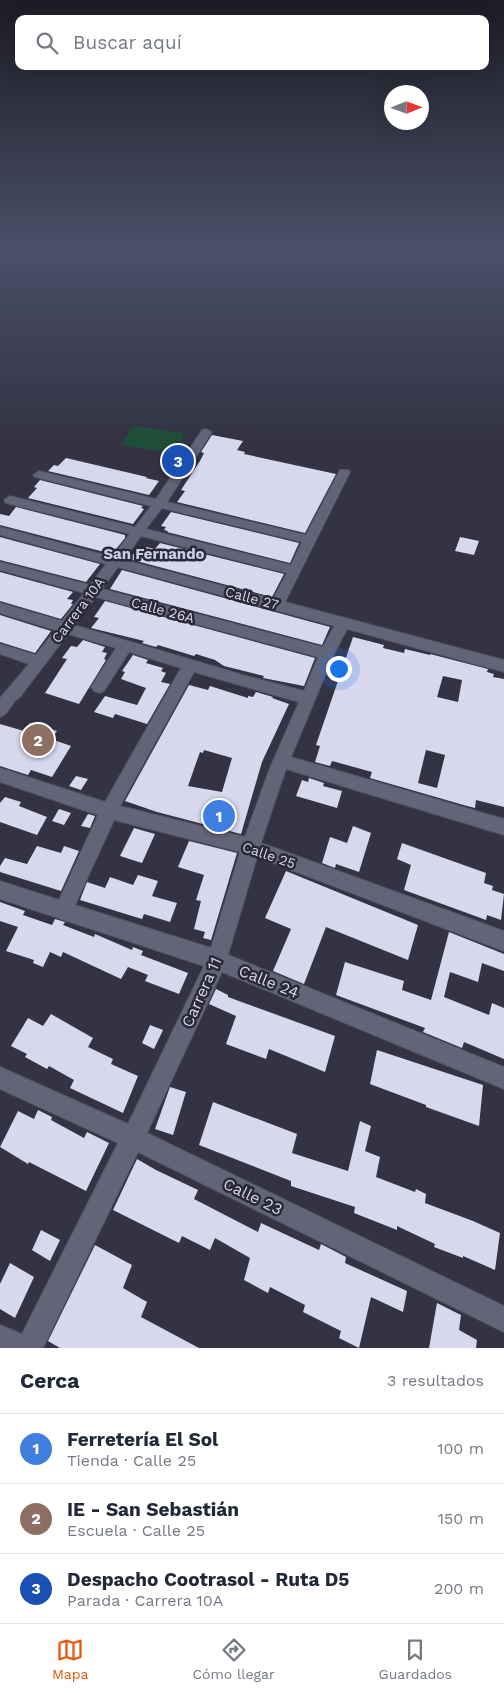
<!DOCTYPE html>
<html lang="es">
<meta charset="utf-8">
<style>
body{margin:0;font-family:"Work Sans",sans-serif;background:#f2f2f3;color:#1f2937}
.compass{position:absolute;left:384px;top:85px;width:45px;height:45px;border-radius:50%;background:#fff;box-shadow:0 5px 20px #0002;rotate:89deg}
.you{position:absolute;left:338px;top:668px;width:18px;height:18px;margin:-12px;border:4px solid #fff;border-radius:50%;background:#1a73e8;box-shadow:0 0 0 8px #1a73e833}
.badge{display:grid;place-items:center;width:32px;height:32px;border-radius:50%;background:#ea580c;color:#fff;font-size:16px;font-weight:700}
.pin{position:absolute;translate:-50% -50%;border:2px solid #fff;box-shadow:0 1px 5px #0006}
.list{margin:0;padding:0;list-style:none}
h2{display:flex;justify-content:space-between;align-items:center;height:65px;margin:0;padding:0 20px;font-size:21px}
h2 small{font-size:16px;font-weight:400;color:#747a83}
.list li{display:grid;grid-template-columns:32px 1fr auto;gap:15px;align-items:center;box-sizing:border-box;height:70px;padding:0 20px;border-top:1px solid #e0e1e3}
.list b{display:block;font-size:19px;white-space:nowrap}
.list p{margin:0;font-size:16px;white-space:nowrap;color:#747a83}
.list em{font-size:16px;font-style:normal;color:#747a83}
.icon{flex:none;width:28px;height:28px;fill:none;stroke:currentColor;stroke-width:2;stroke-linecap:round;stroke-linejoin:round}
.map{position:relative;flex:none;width:504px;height:1348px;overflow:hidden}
.search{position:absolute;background:#fff;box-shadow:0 5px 20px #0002;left:15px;right:15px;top:15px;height:55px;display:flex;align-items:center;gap:12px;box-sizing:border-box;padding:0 18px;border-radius:10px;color:#747a83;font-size:19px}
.sheet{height:275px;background:#fff}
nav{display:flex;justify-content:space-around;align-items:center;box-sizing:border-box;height:70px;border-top:1px solid #e0e1e3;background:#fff;font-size:14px;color:#747a83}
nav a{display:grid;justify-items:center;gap:2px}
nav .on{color:#ea580c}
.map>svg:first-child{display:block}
</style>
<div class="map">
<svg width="504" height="1348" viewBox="0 0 504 1348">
<rect width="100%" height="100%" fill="#334"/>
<path fill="#1f4e38" d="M133,426L185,433L175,453L121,445Z"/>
<path fill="#d7d7ed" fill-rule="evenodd" d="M212,435L243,441L237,450L245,452L244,454L336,474L305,533L177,502L185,491L181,490L200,461L204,453L201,452Z
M66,458L147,477L146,478L159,481L149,495L48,471L54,465L58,466Z
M40,480L143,506L141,508L144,509L133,524L28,498L37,488L34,487Z
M16,507L125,535V538L112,554L0,525V514L9,516Z
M171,512L299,543L290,563L167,532L168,531L164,530L166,527L161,526Z
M0,537L100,564L86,582L0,560Z
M460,537L479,541L474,555L455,551Z
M160,543L284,574L272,597L129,559L133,554L139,555L146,547L155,549Z
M122,570L330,627L322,645L110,589Z
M0,572L73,592L67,599L73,600L71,604H73L61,619L0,601Z
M105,601L315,658L304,686L263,678L264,676L224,666L215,660L196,654L194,656L158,645L156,647L142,643L144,641L91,628L99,618L94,617Z
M0,615L51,631L35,653L0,642Z
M353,637L384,645L383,648L404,653L405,649L430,655V654L488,669L487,672L494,674L493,677L504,679V807L476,800L475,808L467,806L370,778L372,772L332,761L330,766L315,762L320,746L316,745ZM443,676L462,680L458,702L437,697ZM426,750L445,755L437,788L418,783Z
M83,640L105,647L102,652L107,653L104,659L106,660L79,704L45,693L67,659L62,658L71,646L77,647Z
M133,655L148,660L146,663L163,668L161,671L166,673L161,682L170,684L147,724L115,714L113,718L94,712L105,696L137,705L146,688L121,679L125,672L122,671Z
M189,685L208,690L210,686L248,698V696L253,697L256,692L273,697L272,698L289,704L262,762L241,834L157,812L125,801ZM204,750L232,758L222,792L188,786L200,752L203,753Z
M30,723L57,731L51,739L71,746L52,777L31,770L28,775L0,766V724L24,731Z
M76,776L88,779L81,790L69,786Z
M309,778L324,783L323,786L342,791L337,808L296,796L302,780L308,782Z
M5,797L21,802L19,806L47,817L37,835L0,822V803Z
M59,809L71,813L64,825L52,821Z
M88,814L95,816L90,828L81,826Z
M353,826L371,833L359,872L336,864L335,868L322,863L330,837L347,843Z
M134,828L155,834L142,863L120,856Z
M189,841L237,853L211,940L203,938L205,932L194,929L201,901L196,900L204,875L178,867Z
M402,843L486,873L484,883L493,886L492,890L504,894L501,920L487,915L486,920L404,890L411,865L397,859Z
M37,846L61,853L64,846L79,851L61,891L0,872V866L5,858L27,864Z
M286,871L418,925L408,960L326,927L304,984L273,971L291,929L265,918Z
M138,875L158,881L152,896L177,903L170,922L144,914L142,919L80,900L87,882L105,888L110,877L133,885Z
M0,902L25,911L23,915L52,925L55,919L65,922L63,925L94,937L95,934L132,950L133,947L143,951L141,955L188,973L179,994L145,981L148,975L128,967L121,979L63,952L61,957L50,952L43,967L33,963L34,960L6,951L18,927L0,921Z
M449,932L504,954V971L482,963L478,982L450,972L444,997L489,1015L492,1003L504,1008V1059L464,1042L462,1048L423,1032L425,1028L336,995L345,962L404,981L402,990L431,1000Z
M216,989L228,995V997L335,1036L325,1072L269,1049L266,1059L226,1044L236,1016L209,1004Z
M51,1014L93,1038L88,1047L113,1059L111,1064L138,1076L123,1113L70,1088L74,1080L49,1066L47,1069L25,1057L27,1054L11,1046L28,1018L43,1026Z
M150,1025L163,1030L154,1049L142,1043Z
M377,1050L483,1085L479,1126L426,1107V1105L370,1084Z
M170,1087L186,1092L173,1135L155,1129Z
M213,1102L297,1134L292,1153L348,1171L360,1121L371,1126L365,1151L380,1157L376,1177L415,1192L416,1189L426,1194L425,1203L473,1221L500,1233L495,1270L463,1256V1258L434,1247L435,1244L397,1226V1230L354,1213L355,1207L291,1186V1181L199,1145Z
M38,1110L52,1117L51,1120L84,1138L87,1132L109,1143L86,1191L29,1162L28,1164L0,1147L18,1111L34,1119Z
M137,1159L156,1170L198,1190L194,1199L258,1232L261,1223L319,1250L321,1244L346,1257L345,1263L407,1291L403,1312L371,1297L359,1348L339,1338L341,1331L303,1312L305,1305L270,1287L268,1293L244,1280L250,1258L215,1238L210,1250L182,1236L179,1243L113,1210Z
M41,1230L60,1240L50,1261L32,1250Z
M95,1245L132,1265L123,1288L147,1302L141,1317L199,1348H60L48,1341Z
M10,1263L34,1277L15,1318L0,1309V1284Z
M437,1303L461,1315L459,1330L477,1340L476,1348H429Z"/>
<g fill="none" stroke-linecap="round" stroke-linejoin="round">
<defs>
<path id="minor" d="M206,429L212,432L167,502L306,535L340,470H348L350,472L285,602L504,660V672L347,629L334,654L291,757L504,819V835L286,769L261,843L504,931V951L257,857L228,955L504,1067V1089L222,972L147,1133L504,1306V1332L138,1152L43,1348H0V1325L22,1334L118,1143L0,1089V1067L128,1124L204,966L0,899V881L59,900L98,815L0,782V768L105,802L181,668L129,652L104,691L99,693L94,691L91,687L116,648L68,634L20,697C11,701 10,714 0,717V698L29,664L0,654V644L36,655L55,630L0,613V603L62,621L84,593L0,570V562L90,585L106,564L0,535V527L112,557L130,534L6,503L4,500L10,496L135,527L151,506L35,477L33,475L39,471L156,499L202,430ZM162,508L302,542L291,565L146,529ZM141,536L287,573L273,599L124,560ZM118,567L334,626L323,647L102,589ZM96,597L318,657L304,691L243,675L74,625ZM194,672L299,702L269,770L245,837L120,806ZM114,820L240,852L211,948L75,905Z"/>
</defs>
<use href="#minor" stroke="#4f505e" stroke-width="2"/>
<use href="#minor" fill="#646478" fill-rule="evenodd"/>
</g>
<linearGradient id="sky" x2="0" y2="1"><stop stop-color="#1c1c25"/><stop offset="0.57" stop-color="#4a5067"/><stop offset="1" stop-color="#4a5067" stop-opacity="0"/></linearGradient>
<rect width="504" height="438" fill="url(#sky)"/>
<g text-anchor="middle" stroke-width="5" stroke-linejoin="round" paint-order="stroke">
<g font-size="14" fill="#d6d7e2" stroke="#29293a">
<text transform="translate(252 598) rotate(15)" y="5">Calle 27</text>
<text transform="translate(78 610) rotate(-53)" y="5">Carrera 10A</text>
<text transform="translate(163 610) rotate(15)" y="5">Calle 26A</text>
<text transform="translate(269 855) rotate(19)" y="5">Calle 25</text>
</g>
<g font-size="15" font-weight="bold" fill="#cccce2" stroke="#29293a">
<text x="154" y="559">San Fernando</text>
</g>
<g font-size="16" fill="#d6d7e2" stroke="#29293a">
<text transform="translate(269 981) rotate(22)" y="6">Calle 24</text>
<text transform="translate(201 992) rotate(-66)" y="6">Carrera 11</text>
<text transform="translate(253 1196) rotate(26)" y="6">Calle 23</text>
</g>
</g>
</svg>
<svg class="compass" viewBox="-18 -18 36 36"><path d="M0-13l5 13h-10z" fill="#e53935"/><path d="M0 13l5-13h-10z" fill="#747a83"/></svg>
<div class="you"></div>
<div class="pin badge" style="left:219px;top:816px;background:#3f7fe0">1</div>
<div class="pin badge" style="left:38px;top:740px;background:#8d6e63">2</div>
<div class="pin badge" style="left:178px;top:461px;background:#1a4fb4">3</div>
<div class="search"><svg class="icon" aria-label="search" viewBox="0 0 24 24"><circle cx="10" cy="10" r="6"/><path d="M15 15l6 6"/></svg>Buscar aquí</div>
</div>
<section class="sheet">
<h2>Cerca<small>3 resultados</small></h2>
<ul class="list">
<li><span class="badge" style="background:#3f7fe0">1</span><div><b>Ferretería El Sol</b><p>Tienda · Calle 25</p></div><em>100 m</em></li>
<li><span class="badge" style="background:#8d6e63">2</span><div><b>IE - San Sebastián</b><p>Escuela · Calle 25</p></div><em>150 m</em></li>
<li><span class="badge" style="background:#1a4fb4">3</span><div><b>Despacho Cootrasol - Ruta D5</b><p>Parada · Carrera 10A</p></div><em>200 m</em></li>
</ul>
</section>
<nav>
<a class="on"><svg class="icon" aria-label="map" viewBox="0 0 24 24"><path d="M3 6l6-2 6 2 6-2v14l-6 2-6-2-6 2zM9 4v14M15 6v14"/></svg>Mapa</a>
<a><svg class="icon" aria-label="directions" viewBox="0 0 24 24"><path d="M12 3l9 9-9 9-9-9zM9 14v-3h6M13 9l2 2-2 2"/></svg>Cómo llegar</a>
<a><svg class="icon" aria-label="saved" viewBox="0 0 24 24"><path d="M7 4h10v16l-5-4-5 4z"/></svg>Guardados</a>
</nav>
